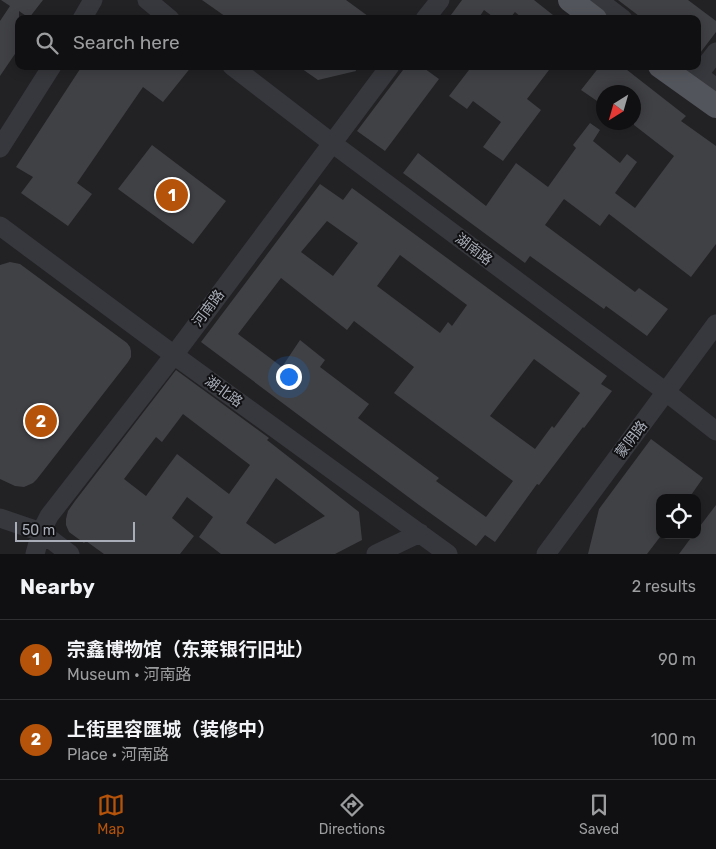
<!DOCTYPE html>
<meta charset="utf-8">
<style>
body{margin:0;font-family:Rubik,"Noto Sans SC",sans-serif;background:#1e1e20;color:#f1f3f6}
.controls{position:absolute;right:15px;bottom:15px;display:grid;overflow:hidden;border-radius:10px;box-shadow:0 2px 12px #0003}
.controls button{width:45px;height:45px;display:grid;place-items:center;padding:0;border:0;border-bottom:1px solid #303032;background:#101012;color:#f1f3f6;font:25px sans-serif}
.compass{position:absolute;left:596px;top:85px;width:45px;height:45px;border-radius:50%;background:#101012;box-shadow:0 2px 12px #0003;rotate:217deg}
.scale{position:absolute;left:15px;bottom:12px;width:120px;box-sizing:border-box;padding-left:5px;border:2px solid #a8adb8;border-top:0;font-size:14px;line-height:18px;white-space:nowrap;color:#a8adb8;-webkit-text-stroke:4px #111113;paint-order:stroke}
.you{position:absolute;left:288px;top:376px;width:18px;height:18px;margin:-12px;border:4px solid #fff;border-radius:50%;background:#1a73e8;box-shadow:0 0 0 8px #1a73e833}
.badge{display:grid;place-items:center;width:32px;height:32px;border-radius:50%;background:#b45309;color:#fff;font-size:16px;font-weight:700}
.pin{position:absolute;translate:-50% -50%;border:2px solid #fff;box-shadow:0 1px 5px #0006}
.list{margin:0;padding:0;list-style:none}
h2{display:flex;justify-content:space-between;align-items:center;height:65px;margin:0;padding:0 20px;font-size:21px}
h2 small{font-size:16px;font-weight:400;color:#9c9d9f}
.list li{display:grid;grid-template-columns:32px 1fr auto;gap:15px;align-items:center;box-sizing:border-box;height:80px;padding:0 20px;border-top:1px solid #303032}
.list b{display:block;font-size:19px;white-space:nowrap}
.list p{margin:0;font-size:16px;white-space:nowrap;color:#9c9d9f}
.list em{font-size:16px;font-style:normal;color:#9c9d9f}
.icon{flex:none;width:28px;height:28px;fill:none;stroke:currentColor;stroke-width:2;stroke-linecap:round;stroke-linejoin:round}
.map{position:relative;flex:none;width:716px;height:554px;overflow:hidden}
.search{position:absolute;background:#101012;box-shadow:0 2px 12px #0003;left:15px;right:15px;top:15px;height:55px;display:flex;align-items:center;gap:12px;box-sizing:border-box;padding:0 18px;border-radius:10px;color:#9c9d9f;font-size:19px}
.sheet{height:225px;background:#101012}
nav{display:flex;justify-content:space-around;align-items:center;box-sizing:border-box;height:70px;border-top:1px solid #303032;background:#101012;font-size:14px;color:#9c9d9f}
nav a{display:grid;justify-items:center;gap:2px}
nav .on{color:#b45309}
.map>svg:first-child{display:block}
</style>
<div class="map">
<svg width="716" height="554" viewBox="0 0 716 554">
<rect width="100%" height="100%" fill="#161618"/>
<path fill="#222225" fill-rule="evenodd" d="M0,0H716V554H0ZM19,19H697V66H19ZM604,92H634V122H604ZM660,498H697V535H660Z"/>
<path fill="#404145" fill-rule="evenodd" d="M1,0H43L29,18L19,11V48L0,76V21L10,6Z
M202,0H346L372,19H229Z
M462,0H534L558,19H523L515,12L509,19H496L484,10L478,19H448Z
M618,0H688L716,21V32L697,57V19H643Z
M82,66H192L163,102L143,87L77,183L92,194L68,226L21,193L33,177L16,167Z
M298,66H355L356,71L318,80Z
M406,66H421L439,79L385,151L357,131Z
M472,66H552L527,99L541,110L503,161L483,147L501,122L473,101L467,109L449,96Z
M600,66H622L686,116L681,121L716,146V244L691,277L609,214L600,226L564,199L545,225L635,292L639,288L668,309L647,336L606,306L604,309L530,256L525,263L403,173L418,153L486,206L516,163L548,187L576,148L573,145L590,123L600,130L593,141L620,163L627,154L637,162L615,193L635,208L674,156L634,125V92H604V99L600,103L581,90Z
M152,145L226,201L193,244L118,189Z
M320,184L343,200L352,188L607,376L601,384L612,391L584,428L583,427L539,485L537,484L495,542L485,535L476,546L419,505L201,342ZM327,221L358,243L333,276L301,252ZM400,255L467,305L452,326L448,322L440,333L377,286ZM281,278L347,330L354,321L414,367L394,393L513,481L486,517L436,481L439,478L358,418L369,404L320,367L325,360L300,340L282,367L238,334ZM534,359L580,393L554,428L552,426L535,449L490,416Z
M10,262L20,264L127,343L130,347L131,351V357L128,362L37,479L33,483L24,487L15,486L0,479V265Z
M176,370L269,438L267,440L359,512L362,540L335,554H221L199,537L213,517L187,497L172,518L194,536L180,554H104L86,541L84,543L69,532L66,525V519L68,511L75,501ZM183,414L250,465L229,494L177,454L146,496L124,479L156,437L162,442ZM276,478L325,516L275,544L246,523Z
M651,439L703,478L689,498H660V537L647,554H588L599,509Z
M716,505V554H679L693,535H697V530Z"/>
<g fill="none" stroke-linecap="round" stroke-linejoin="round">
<path stroke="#37383d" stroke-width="19" d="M147,0L170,19
M598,0L623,19
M82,19L93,0
M425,19L440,0
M232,66L332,143L666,392L716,431
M687,66L716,88
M689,87L716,52
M0,148L52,66
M0,226L174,355L448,554
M0,518L41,532L70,554
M35,554L41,532L49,516L174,355L390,66
M376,554L420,533
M546,554L716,324"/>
<path stroke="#53555c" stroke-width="24" d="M570,0L595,19
M660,66L716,106"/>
</g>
<g text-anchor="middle" stroke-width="4" stroke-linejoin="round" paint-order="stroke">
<g font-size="14" fill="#a8adb8" stroke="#111113">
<text transform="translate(474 249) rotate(37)" y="5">湖南路</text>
<text transform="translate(208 308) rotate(-53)" y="5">河南路</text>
<text transform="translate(224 391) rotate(36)" y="5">湖北路</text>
<text transform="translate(631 439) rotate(-53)" y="5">蒙阴路</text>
</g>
</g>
</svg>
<div class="controls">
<button><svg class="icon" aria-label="locate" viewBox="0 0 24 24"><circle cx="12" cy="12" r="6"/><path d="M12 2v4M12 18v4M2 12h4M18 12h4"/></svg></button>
</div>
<svg class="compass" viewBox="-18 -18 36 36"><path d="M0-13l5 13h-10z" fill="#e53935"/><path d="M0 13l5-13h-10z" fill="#9c9d9f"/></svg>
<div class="scale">50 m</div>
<div class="you"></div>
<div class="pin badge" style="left:172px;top:195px">1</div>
<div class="pin badge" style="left:41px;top:421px">2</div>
<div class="search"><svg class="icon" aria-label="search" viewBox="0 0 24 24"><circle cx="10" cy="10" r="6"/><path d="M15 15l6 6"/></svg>Search here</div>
</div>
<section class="sheet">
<h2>Nearby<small>2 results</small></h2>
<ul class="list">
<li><span class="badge">1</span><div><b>宗鑫博物馆（东莱银行旧址）</b><p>Museum · 河南路</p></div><em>90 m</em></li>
<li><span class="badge">2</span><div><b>上街里容匯城（装修中）</b><p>Place · 河南路</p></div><em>100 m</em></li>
</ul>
</section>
<nav>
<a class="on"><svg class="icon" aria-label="map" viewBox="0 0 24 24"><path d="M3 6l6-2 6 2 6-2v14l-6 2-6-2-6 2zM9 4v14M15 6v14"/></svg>Map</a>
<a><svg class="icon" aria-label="directions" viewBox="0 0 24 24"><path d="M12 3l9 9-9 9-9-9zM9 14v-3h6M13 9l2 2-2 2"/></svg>Directions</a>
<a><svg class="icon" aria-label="saved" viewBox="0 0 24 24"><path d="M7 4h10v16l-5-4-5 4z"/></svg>Saved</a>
</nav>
